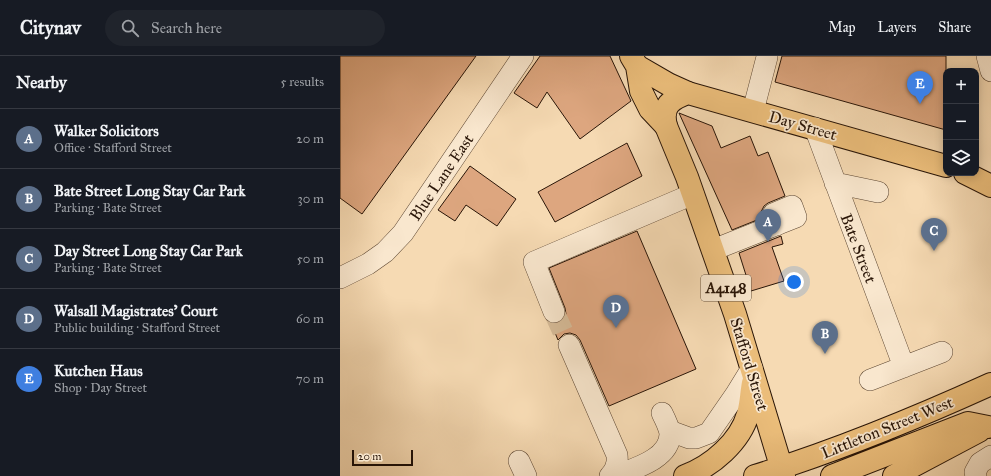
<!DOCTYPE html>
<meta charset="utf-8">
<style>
body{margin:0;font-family:"IM FELL Great Primer",serif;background:#20242c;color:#f1f3f6}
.controls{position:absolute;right:12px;top:12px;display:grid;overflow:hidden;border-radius:8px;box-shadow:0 2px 10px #0003}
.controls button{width:36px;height:36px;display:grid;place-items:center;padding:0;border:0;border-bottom:1px solid #363941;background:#171b24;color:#f1f3f6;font:20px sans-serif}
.scale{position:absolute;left:12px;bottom:10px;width:61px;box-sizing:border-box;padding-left:4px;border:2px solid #291507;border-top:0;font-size:11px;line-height:14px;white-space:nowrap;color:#291507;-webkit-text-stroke:3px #f9e7ce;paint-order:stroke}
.you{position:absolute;left:454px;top:226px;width:14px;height:14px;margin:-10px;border:3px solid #fff;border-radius:50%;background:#1a73e8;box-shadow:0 0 0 6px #1a73e833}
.badge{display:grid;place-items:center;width:26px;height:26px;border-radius:50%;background:#d93025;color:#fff;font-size:13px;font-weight:700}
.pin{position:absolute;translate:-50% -33px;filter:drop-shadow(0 1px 2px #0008)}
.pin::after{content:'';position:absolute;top:21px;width:14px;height:12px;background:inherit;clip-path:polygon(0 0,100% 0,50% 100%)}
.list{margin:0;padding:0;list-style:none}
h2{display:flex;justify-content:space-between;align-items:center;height:52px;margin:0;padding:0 16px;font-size:17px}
h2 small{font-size:13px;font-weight:400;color:#9ea1a6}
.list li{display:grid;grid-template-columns:26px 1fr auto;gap:12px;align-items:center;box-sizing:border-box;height:60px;padding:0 16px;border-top:1px solid #363941}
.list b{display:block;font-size:15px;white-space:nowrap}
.list p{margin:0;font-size:13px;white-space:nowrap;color:#9ea1a6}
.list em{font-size:13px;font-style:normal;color:#9ea1a6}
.icon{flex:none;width:22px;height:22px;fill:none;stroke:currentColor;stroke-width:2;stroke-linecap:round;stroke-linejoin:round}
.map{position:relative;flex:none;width:651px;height:420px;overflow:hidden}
header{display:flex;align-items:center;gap:24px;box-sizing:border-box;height:56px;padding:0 20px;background:#171b24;border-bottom:1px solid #363941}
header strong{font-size:19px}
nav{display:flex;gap:22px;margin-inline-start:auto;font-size:14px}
.search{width:280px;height:36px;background:#20242c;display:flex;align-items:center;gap:10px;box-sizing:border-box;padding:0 14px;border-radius:22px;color:#9ea1a6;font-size:15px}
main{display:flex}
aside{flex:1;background:#171b24}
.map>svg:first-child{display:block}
</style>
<header>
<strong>Citynav</strong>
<div class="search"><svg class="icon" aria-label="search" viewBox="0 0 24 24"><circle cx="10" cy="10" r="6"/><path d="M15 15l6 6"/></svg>Search here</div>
<nav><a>Map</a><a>Layers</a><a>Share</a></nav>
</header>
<main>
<aside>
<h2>Nearby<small>5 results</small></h2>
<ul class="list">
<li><span class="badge" style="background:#5c6f8a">A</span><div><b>Walker Solicitors</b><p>Office · Stafford Street</p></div><em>20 m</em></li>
<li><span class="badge" style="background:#5c6f8a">B</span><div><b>Bate Street Long Stay Car Park</b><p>Parking · Bate Street</p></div><em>30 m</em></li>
<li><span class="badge" style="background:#5c6f8a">C</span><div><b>Day Street Long Stay Car Park</b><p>Parking · Bate Street</p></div><em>50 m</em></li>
<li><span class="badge" style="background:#5c6f8a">D</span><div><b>Walsall Magistrates' Court</b><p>Public building · Stafford Street</p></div><em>60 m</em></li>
<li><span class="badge" style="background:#3f7fe0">E</span><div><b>Kutchen Haus</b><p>Shop · Day Street</p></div><em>70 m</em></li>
</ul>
</aside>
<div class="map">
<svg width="651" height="420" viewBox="0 0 651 420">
<rect width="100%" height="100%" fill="#f6dab3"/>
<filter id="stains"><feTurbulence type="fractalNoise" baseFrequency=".005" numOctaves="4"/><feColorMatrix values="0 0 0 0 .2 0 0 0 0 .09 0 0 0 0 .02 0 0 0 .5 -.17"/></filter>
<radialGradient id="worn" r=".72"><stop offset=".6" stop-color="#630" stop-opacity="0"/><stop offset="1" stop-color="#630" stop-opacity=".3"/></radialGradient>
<path fill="#dda67f" stroke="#291507" d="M0,0H136L22,158L0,142Z
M200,0H270L291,45L240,83L207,36L197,52L174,37Z
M442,0H606V74L435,26Z
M339,57L372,70L381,92L410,80L418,100L428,96L445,140L428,147L424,150L421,156L422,162L392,174Z
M287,87L302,120L215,166L198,136Z
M130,110L176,143L157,170L126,149L115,165L98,154Z
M297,175L356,313L269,350L240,284L236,279L230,277L224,278L218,284L211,267H218L223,264L226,258L225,252L209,212Z
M441,180L443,188L432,191L444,225L411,235L399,197Z"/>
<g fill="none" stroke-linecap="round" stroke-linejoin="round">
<path stroke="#d7bc99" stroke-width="21" stroke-dasharray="21 10" stroke-linecap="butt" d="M214,256L229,289"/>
<defs>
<path id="minor" d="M647,0L651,15
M413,55L427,1
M475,72L564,311
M495,127L538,136
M373,194C401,183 428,172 456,161L452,150L433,158L437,169
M0,222L28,208L45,196L63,177L183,0
M214,256L194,206L353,138
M229,289L277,399C278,407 276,414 270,420
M530,324L602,296
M330,375L349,382H356L369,377L396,338L412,312
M179,405L186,420
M275,420C293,413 331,403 330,377C329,371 325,363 322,357
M636,420L635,416L640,407L651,400"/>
<path id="major" d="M291,0L297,10L301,35L310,53L326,70
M297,10L328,28L348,37"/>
<path id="highway" d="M625,117L651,130
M345,420C372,410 400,386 408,358C411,348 411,337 413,327
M415,420C496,395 574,363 651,328
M444,420L395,258L347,121L326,70C321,50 331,43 348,37L606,110
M492,420L628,367L648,371
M554,420L639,375"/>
</defs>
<use href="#minor" stroke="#5c4632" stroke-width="22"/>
<use href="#major" stroke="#291507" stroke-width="24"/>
<use href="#highway" stroke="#291507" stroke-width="24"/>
<use href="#minor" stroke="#f9e7ce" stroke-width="21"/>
<use href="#major" stroke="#ebbd7a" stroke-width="22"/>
<use href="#highway" stroke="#ebbd7a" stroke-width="22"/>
</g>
<g text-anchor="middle" stroke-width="3.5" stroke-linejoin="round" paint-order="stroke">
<rect fill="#f9e7ce" stroke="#675443" stroke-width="1" x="361" y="219" width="50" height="26" rx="3"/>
<g font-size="15" font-weight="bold" fill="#291507">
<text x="386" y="237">A4148</text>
</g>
<g font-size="16" fill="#291507" stroke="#f9e7ce">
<text transform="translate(463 69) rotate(16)" y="6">Day Street</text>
<text transform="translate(101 121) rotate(-56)" y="6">Blue Lane East</text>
<text transform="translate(519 192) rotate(69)" y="6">Bate Street</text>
<text transform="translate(410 308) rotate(73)" y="6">Stafford Street</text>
<text transform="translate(547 371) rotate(-22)" y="6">Littleton Street West</text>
</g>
</g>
<rect width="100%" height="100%" filter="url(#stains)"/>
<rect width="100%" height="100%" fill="url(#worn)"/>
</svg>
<div class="controls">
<button>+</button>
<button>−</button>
<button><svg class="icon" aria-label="layers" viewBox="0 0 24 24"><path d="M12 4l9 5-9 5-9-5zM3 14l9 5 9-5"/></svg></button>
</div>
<div class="scale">20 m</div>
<div class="you"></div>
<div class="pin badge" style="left:428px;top:186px;background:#5c6f8a">A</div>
<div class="pin badge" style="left:485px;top:298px;background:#5c6f8a">B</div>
<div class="pin badge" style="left:594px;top:195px;background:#5c6f8a">C</div>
<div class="pin badge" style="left:276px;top:272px;background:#5c6f8a">D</div>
<div class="pin badge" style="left:580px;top:48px;background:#3f7fe0">E</div>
</div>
</main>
